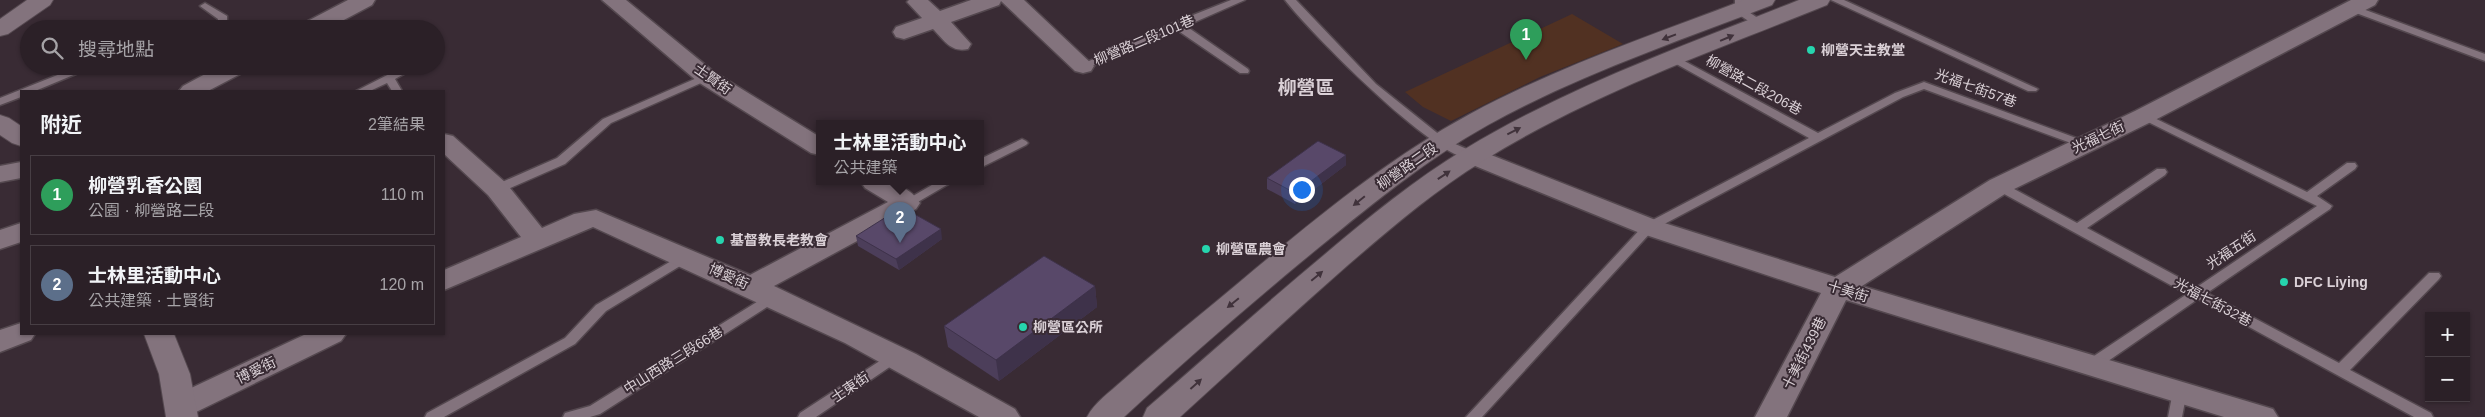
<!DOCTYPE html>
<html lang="zh-TW">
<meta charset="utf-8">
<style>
body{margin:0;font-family:Arial,"Noto Sans TC",sans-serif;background:#33282f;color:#f1f3f6}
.controls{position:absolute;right:15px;bottom:15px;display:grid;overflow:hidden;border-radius:0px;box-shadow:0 1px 4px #0004}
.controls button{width:45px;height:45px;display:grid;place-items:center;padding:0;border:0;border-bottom:1px solid #473e44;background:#2b2027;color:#f1f3f6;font:25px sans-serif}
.you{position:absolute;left:1301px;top:189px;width:18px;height:18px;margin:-12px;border:4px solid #fff;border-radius:50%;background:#1a73e8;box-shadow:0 0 0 8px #1a73e833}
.badge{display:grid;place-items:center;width:32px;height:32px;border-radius:50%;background:#26d5ae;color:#fff;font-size:16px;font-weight:700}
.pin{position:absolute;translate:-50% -41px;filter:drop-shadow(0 1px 2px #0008)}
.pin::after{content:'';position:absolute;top:26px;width:18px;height:15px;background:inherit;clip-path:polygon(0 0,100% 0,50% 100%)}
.popup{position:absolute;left:816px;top:120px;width:168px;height:65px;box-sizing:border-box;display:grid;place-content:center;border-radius:0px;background:#2b2027;filter:drop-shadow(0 1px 4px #0005);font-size:16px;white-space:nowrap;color:#a6a3a7}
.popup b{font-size:19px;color:#f1f3f6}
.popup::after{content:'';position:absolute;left:50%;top:100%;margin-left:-10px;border:10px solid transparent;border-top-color:#2b2027}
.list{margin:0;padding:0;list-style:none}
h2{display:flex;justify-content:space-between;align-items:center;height:65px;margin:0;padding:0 20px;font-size:21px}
h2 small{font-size:16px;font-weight:400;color:#a6a3a7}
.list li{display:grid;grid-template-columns:32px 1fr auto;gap:15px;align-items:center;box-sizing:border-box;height:80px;margin:0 10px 10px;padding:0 10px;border:1px solid #473e44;border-radius:0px}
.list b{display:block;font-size:19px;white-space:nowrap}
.list p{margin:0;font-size:16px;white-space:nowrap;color:#a6a3a7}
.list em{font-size:16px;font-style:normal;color:#a6a3a7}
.icon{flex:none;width:28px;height:28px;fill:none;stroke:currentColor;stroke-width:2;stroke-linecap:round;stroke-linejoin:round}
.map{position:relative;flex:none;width:2485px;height:417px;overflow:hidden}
.search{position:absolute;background:#2b2027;box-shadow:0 1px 4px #0004;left:20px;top:20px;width:425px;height:55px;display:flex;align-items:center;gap:12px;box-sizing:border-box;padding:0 18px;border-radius:28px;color:#a6a3a7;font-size:19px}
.panel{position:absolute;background:#2b2027;box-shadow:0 1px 4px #0004;left:20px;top:90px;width:425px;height:245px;border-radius:0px}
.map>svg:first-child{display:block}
</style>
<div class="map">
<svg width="2485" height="417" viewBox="0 0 2485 417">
<rect width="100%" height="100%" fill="#392b34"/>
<path fill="#513122" d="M1572,14L1623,44L1540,77L1451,121L1423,107L1405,92Z"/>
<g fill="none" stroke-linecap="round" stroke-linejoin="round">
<defs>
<path id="lane" d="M1231,0H1245L1186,26L1248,69L1249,71L1248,73H1240L1177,30L1087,68H1079L1078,66L1173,23Z
M1285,0H1296L1376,84L1446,140L1476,153L1478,156L1476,159C1441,167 1308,30 1285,0Z
M1735,0H1745L1744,9L1764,22V26H1756L1735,12Z
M1831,0H1844L2038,89L2036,91H2028Z
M205,3L227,16V29H217L218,19L200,6Z
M2352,5L2485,54V61L2348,10L2347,8Z
M1675,56L1818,133L1895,93L1924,82L2087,142L2089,144L2087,146H2079L1924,89L1903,97L1653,230L1482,417H1466L1645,224L1809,138L1671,61L1670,59Z
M80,66H95L35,91H21V97L0,105V98Z
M405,66L415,68L395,79L402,91H392L387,83L370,91H356Z
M706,74L710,75L712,77L710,79L611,123L565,164L501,192H493L491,189L493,186L557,158L603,119Z
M2144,113L2307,192L2347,163H2355L2357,166L2355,169L2317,196L2332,206L2330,209L2207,293L2339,363L2429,273H2439L2441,276L2439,279L2350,370L2431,413L2433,417H2414L2198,299L2098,368H2088L2086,364L2088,360L2187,294L1995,189L1993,186L1995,183H2003L2077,223L2157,169H2165L2167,172L2165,175L2087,228L2197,287L2317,206L2140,118L2138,116Z
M1022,139L1026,141L1028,143L1026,145L980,168V159Z
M937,182H952L911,206L907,207L901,203Z
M685,253L692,257L690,260L606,311L575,344L444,417H425L427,413L565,338L596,305Z
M773,292L778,294L780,297L778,300L600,414L590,417H563L565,413L590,406Z
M895,351L900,352L902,356L900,360L816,417H798L800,413Z
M2180,386L2185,387L2187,391L2182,417H2168L2173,391L2175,387Z"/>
<path id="street" d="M348,0H375L372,5L327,29H299L302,24Z
M602,0H626L714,72L820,137V155L811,153L698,82Z
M909,0H928L940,11L971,0H1024L1094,66L1091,71L1083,73L1075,71L1001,1L999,5L951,22L971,44L968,49C951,53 944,40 933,29L904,39L896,37L893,32L896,27L922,18L907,2Z
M2351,0H2378L2375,5L2153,121L2008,192L1862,286L2273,409L2278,417H2224L1846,300L1787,417H1755L1821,293L1640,233L1463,161L1460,156L1463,151L1472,149L1481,151L1658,221L1835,277L1990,180L2135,111Z
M220,66H249L246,71L208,91H179L183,86Z
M444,134L453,136L506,183L542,228L574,214L596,210L750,275L888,202L865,188L861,182C884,182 906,181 920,203L916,209L774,286L916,354L1015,409L1020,417H979L845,343L593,227L444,290V270L521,237L488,195L444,154Z
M21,162V178L0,182V166Z
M21,223V242L0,249V230Z
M21,323V334H35L31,340L0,352V330Z
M306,334H346L341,341L192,414L183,417L170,414L166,406L170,398Z"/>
<path id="secondary" d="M27,0H53L50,5L8,34L0,36V19Z
M1744,0H1775L1772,5C1676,42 1578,75 1488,125C1420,163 1360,214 1300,263C1240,313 1181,364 1124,417H1087C1095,402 1110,392 1122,381C1148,358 1174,336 1201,314C1286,244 1372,167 1470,114C1557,67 1652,35 1744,0Z
M1799,0H1830L1827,5C1711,52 1590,94 1483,161C1434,191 1391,228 1348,265C1291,315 1236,366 1180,417H1143L1147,408C1206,357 1264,305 1324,255C1369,217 1414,180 1465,149C1569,86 1686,45 1799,0Z
M0,115L9,118L21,126V146L12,143L0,135Z
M144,334H174L190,374L198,417H166L159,374Z"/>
</defs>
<use href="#lane" stroke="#54484f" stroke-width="3"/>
<use href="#street" stroke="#54484f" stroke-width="3"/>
<use href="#secondary" stroke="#54484f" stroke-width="2"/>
<use href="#lane" fill="#83737d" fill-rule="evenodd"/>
<use href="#street" fill="#83737d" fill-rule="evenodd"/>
<use href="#secondary" fill="#83737d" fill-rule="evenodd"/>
</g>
<path fill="#4c3e5a" d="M1346,155V165L1295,204L1267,189V178Z
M856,236L942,239L899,270L858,246Z
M1095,286L1097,307L999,381L948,347L944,326Z"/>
<path fill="#3e324a" d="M1346,155V165L1295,204V193Z
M941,229L942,239L899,270L896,259Z
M1095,286L1097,307L999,381L996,360Z"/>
<path fill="#584869" stroke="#3e324a" d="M1318,141L1346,155L1295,193L1267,178Z
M902,207L941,229L896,259L856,236Z
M1044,256L1095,286L996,360L944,326Z"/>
<defs><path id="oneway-solid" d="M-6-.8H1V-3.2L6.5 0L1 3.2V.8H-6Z" transform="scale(1.25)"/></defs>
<g fill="#40323b">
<use href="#oneway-solid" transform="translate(1669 37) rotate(159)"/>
<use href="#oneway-solid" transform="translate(1727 38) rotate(-23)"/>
<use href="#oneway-solid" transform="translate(1514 131) rotate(-27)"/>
<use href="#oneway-solid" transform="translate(1444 175) rotate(-34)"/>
<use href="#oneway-solid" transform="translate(1359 201) rotate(141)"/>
<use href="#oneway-solid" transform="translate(1317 276) rotate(-40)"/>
<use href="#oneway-solid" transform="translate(1233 303) rotate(141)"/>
<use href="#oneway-solid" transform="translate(1196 384) rotate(-42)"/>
</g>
<g fill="#26d5ae" stroke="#392b34" stroke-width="2">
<circle cx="1811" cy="50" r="5"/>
<circle cx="720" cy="240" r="5"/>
<circle cx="1206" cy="249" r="5"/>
<circle cx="2284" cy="282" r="5"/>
<circle cx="1023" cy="327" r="5"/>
</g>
<g text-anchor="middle" stroke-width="4" stroke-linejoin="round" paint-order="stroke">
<g font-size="14" fill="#dad0d6" stroke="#392b34">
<text transform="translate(1144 40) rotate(-23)" y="5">柳營路二段101巷</text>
<text transform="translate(713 79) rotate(35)" y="5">士賢街</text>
<text transform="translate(1754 85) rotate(29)" y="5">柳營路二段206巷</text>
<text transform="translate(1976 88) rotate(20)" y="5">光福七街57巷</text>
<text transform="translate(2098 137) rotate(-25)" y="5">光福七街</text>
<text transform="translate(1407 166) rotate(-35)" y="5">柳營路二段</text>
<text transform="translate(2231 250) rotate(-34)" y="5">光福五街</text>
<text transform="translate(729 276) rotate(24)" y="5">博愛街</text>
<text transform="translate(1848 291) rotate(17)" y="5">十美街</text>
<text transform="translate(2213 302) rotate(28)" y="5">光福七街32巷</text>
<text transform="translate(1804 353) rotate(-63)" y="5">十美街439巷</text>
<text transform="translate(673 360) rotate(-32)" y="5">中山西路三段66巷</text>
<text transform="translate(256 370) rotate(-26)" y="5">博愛街</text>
<text transform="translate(850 387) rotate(-34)" y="5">士東街</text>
</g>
<g font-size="14" font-weight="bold" fill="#dad0d6" stroke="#392b34" text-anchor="start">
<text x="1821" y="55">柳營天主教堂</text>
<text x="730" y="245">基督教長老教會</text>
<text x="1216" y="254">柳營區農會</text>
<text x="2294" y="287">DFC Liying</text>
<text x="1033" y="332">柳營區公所</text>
</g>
<g font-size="19" font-weight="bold" fill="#dad0d6" stroke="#392b34">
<text x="1306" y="94">柳營區</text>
</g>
</g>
</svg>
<div class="controls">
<button>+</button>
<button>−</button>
</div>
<div class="you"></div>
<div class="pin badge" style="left:1526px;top:60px;background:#2e9e5b">1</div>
<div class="pin badge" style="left:900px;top:243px;background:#5c6f8a">2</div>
<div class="popup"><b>士林里活動中心</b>公共建築</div>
<div class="search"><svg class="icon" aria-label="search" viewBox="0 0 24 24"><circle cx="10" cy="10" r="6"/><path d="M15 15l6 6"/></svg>搜尋地點</div>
<section class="panel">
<h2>附近<small>2筆結果</small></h2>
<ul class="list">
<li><span class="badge" style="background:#2e9e5b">1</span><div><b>柳營乳香公園</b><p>公園 · 柳營路二段</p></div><em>110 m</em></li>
<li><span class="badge" style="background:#5c6f8a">2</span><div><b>士林里活動中心</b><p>公共建築 · 士賢街</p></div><em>120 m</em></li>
</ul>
</section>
</div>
